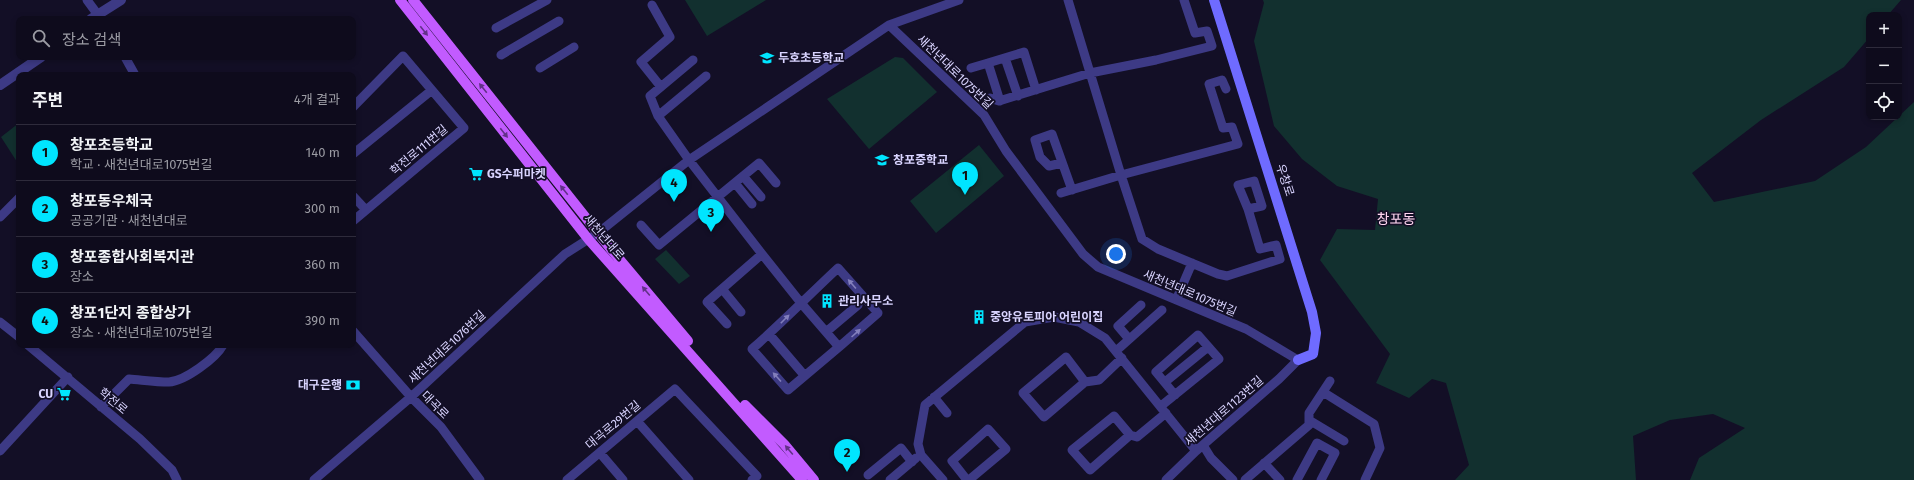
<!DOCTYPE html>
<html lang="ko">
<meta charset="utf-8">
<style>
body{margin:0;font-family:"Fira Sans","Noto Sans KR",sans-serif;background:#1c1929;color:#f1f3f6}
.controls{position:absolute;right:12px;top:12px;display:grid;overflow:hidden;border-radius:8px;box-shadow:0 2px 6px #0003}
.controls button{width:36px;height:36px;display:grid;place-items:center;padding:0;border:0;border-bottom:1px solid #2e2b3b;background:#0e0b1c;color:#f1f3f6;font:20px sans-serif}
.you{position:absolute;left:1116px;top:254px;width:14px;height:14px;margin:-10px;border:3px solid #fff;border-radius:50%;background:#1a73e8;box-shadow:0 0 0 6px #1a73e833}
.badge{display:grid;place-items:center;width:26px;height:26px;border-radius:50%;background:#00e5ff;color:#111;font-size:13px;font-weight:700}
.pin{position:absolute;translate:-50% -33px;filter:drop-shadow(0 1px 2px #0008)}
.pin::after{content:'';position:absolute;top:21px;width:14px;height:12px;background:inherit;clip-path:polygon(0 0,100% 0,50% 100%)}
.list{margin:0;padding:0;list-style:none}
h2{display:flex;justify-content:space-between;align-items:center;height:52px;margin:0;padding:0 16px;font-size:17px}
h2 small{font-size:13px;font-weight:400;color:#9b9ba3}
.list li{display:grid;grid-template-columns:26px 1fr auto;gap:12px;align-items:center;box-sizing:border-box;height:56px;padding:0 16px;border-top:1px solid #2e2b3b}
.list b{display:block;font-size:15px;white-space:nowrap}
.list p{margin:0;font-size:13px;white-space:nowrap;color:#9b9ba3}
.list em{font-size:13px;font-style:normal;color:#9b9ba3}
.icon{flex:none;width:22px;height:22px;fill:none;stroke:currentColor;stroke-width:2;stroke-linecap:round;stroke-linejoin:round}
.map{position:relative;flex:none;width:1914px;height:480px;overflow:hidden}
.search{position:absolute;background:#0e0b1c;box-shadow:0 2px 6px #0003;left:16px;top:16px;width:340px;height:44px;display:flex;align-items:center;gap:10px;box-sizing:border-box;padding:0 14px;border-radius:8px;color:#9b9ba3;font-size:15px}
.panel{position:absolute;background:#0e0b1c;box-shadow:0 2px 6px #0003;left:16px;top:72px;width:340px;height:276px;border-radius:8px}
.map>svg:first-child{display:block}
</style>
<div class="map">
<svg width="1914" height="480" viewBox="0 0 1914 480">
<rect width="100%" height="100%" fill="#130f26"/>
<path fill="#12302f" d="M685,0H766L707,36Z
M1263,0H1901L1888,15H1869V38L1844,67L1761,120L1692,173L1714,202L1815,181L1866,147L1914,102V480H1690L1699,458L1745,428L1713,414L1670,420L1633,436L1636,480H1455L1469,465L1446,383L1432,379L1409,398L1376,383L1390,354L1320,260L1337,229L1375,230L1378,199L1337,186L1302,159L1274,126L1254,41L1264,3Z
M895,57L903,58L937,92L869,149L827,99Z
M19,123V165L1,137Z
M979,145L1004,176L936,233L910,201Z
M666,250L690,276L679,284L655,259Z"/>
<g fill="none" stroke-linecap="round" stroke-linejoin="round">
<path stroke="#3d3a85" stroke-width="9" d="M87,0L101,19
M1068,0L1121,175L1142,239L1158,249L1218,274L1227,276L1280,259L1276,245L1260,249L1248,209L1262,206L1254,181L1238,185L1248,209
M652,5L670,37L641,62L661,87
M889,25L984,115L1006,151L1083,254L1098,267L1246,329L1298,360L1279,379L1196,451L1166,480
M496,28L547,0
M501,55L559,21
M125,57L135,75
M1005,58L1018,96
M988,63L1024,52L1036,90
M540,68L574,47
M971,68L988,63L1000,101
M706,76L658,116L689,160L762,254L801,303L839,347L878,313L838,268C809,295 782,323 752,349L788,390L839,347
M990,98L999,101L1090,73L1156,60L1212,46L1207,31L1195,33L1184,0
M353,107L403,56L464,128L353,221
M658,116L650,96L693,60
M353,154L432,90
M1062,163L1049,166L1040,157L1035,140L1052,134L1072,190
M743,176L761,197
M735,183L752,204
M1061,193L1121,175L1238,144L1232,127L1223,128L1209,84L1222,80L1226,89
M353,196L366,210
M0,217L19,198
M641,225L659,245L759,163L776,183
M723,290L741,312
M1177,298L1192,263
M0,322L19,337
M727,324L707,302L762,254
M353,331L411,397L441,427L480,480
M826,332L858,305
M769,334L804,375
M1129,339L1118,326L1141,305
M28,345L140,439L172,470L177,480
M1116,351L1162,310
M1085,382L1044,417L1023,393L1066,357L1085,382L1099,380L1122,358
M1165,382L1208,347
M1323,392L1374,424L1380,448L1365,480
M934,397L947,413
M1161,406L1219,359L1198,335L1156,372L1175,395
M101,407L129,379C142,380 156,382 169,382C185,381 216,358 223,345
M1309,420L1344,441
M637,421L689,480
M1130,435L1090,470L1072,450L1114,416L1130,435L1137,437L1166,413
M1203,445L1211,458L1233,480
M0,451L68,377
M600,453L623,480
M1264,463L1280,480
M868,475L901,448L912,462
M314,480L411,397L565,254L598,233L689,160L889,25L959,0
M567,480L675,389L757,476L752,480
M890,480L916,458
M943,480L921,455L918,444L925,405L1025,322L1054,317L1079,322L1105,338L1196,451
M967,480L952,461L988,429L1006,449L969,480
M1245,480L1309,425V413L1330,381
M1297,480L1317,443L1335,453L1321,480"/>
<path stroke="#3d3a85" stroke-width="10" d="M91,19L121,0
M0,85L41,57"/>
<path stroke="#6f6bff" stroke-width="10" d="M1214,0L1312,312L1316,333L1313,354L1298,360"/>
<path stroke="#c25bff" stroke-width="10" d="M400,0L589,240L802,480
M413,0L610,248L688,341
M745,405L784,444L814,480"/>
</g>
<defs><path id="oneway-solid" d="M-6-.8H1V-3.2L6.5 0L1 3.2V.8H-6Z"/></defs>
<g fill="#623188">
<use href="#oneway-solid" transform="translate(424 31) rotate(52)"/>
<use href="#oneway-solid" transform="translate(483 88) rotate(-129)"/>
<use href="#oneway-solid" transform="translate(504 133) rotate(52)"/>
<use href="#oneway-solid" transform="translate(564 190) rotate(-129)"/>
<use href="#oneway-solid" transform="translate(646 291) rotate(-130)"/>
<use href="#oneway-solid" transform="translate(789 450) rotate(-130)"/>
</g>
<g fill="#837fbc">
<use href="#oneway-solid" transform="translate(852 284) rotate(-131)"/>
<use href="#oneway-solid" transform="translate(785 319) rotate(-45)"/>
<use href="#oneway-solid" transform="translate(856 333) rotate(-42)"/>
<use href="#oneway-solid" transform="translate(777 377) rotate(-132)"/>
</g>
<defs>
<symbol id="school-bare" viewBox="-9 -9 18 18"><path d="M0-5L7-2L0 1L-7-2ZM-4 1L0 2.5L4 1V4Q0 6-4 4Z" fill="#00e5ff" stroke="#130f26" stroke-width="2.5" paint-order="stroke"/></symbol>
<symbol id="supermarket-bare" viewBox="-9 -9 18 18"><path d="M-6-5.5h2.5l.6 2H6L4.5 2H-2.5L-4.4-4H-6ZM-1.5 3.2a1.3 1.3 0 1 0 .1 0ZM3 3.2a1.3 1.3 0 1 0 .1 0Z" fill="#00e5ff" stroke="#130f26" stroke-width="2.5" paint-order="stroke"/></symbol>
<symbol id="building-bare" viewBox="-9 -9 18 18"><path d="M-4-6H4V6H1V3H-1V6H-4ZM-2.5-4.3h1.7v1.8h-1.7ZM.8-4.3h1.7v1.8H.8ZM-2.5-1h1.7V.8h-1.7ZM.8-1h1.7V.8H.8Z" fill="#00e5ff" stroke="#130f26" stroke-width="2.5" paint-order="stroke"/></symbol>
<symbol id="bank-bare" viewBox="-9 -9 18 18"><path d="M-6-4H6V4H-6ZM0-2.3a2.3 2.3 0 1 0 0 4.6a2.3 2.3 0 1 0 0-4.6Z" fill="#00e5ff" stroke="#130f26" stroke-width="2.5" paint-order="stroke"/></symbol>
</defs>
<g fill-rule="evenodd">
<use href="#school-bare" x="757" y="48" width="20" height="20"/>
<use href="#school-bare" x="872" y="150" width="20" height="20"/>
<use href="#supermarket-bare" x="466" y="164" width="20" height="20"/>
<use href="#building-bare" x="817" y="291" width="20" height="20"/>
<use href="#building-bare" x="969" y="307" width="20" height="20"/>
<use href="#bank-bare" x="343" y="375" width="20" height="20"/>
<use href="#supermarket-bare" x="54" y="384" width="20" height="20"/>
</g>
<g text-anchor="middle" stroke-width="3.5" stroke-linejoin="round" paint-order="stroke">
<g font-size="12" font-weight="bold" fill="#d9d4ff" stroke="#130f26" text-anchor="start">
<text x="778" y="62">두호초등학교</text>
<text x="893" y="164">창포중학교</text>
<text x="487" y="178">GS수퍼마켓</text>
<text x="838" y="305">관리사무소</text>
<text x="990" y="321">중앙유토피아 어린이집</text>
<text x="342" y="389" text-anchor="end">대구은행</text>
<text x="53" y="398" text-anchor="end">CU</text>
</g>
<g font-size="12" fill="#d9d4ff" stroke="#130f26">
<text transform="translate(955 72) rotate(44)" y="4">새천년대로1075번길</text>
<text transform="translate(419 150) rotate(-40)" y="4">학전로111번길</text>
<text transform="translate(1285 180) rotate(72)" y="4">우창로</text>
<text transform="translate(604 237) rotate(49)" y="4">새천년대로</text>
<text transform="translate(1190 293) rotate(23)" y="4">새천년대로1075번길</text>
<text transform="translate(447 347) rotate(-43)" y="4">새천년대로1076번길</text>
<text transform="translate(113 401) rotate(40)" y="4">학전로</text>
<text transform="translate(435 405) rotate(45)" y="4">대곡로</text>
<text transform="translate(1224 411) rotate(-41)" y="4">새천년대로1123번길</text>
<text transform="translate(613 425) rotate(-40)" y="4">대곡로29번길</text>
</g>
<g font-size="14" fill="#ffd6f0" stroke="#130f26">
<text x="1396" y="224">창포동</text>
</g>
</g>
</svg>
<div class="controls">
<button>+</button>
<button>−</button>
<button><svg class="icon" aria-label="locate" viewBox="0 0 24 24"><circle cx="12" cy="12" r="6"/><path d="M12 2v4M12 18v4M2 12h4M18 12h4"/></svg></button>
</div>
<div class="you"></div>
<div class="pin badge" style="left:965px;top:195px">1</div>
<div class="pin badge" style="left:847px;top:472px">2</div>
<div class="pin badge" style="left:711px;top:232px">3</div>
<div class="pin badge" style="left:674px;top:202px">4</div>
<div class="search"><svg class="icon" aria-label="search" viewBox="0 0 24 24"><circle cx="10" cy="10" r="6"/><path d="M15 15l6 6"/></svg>장소 검색</div>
<section class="panel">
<h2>주변<small>4개 결과</small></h2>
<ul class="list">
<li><span class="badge">1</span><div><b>창포초등학교</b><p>학교 · 새천년대로1075번길</p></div><em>140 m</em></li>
<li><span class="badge">2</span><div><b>창포동우체국</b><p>공공기관 · 새천년대로</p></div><em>300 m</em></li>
<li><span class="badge">3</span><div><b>창포종합사회복지관</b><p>장소</p></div><em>360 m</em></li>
<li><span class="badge">4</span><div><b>창포1단지 종합상가</b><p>장소 · 새천년대로1075번길</p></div><em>390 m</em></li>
</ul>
</section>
</div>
